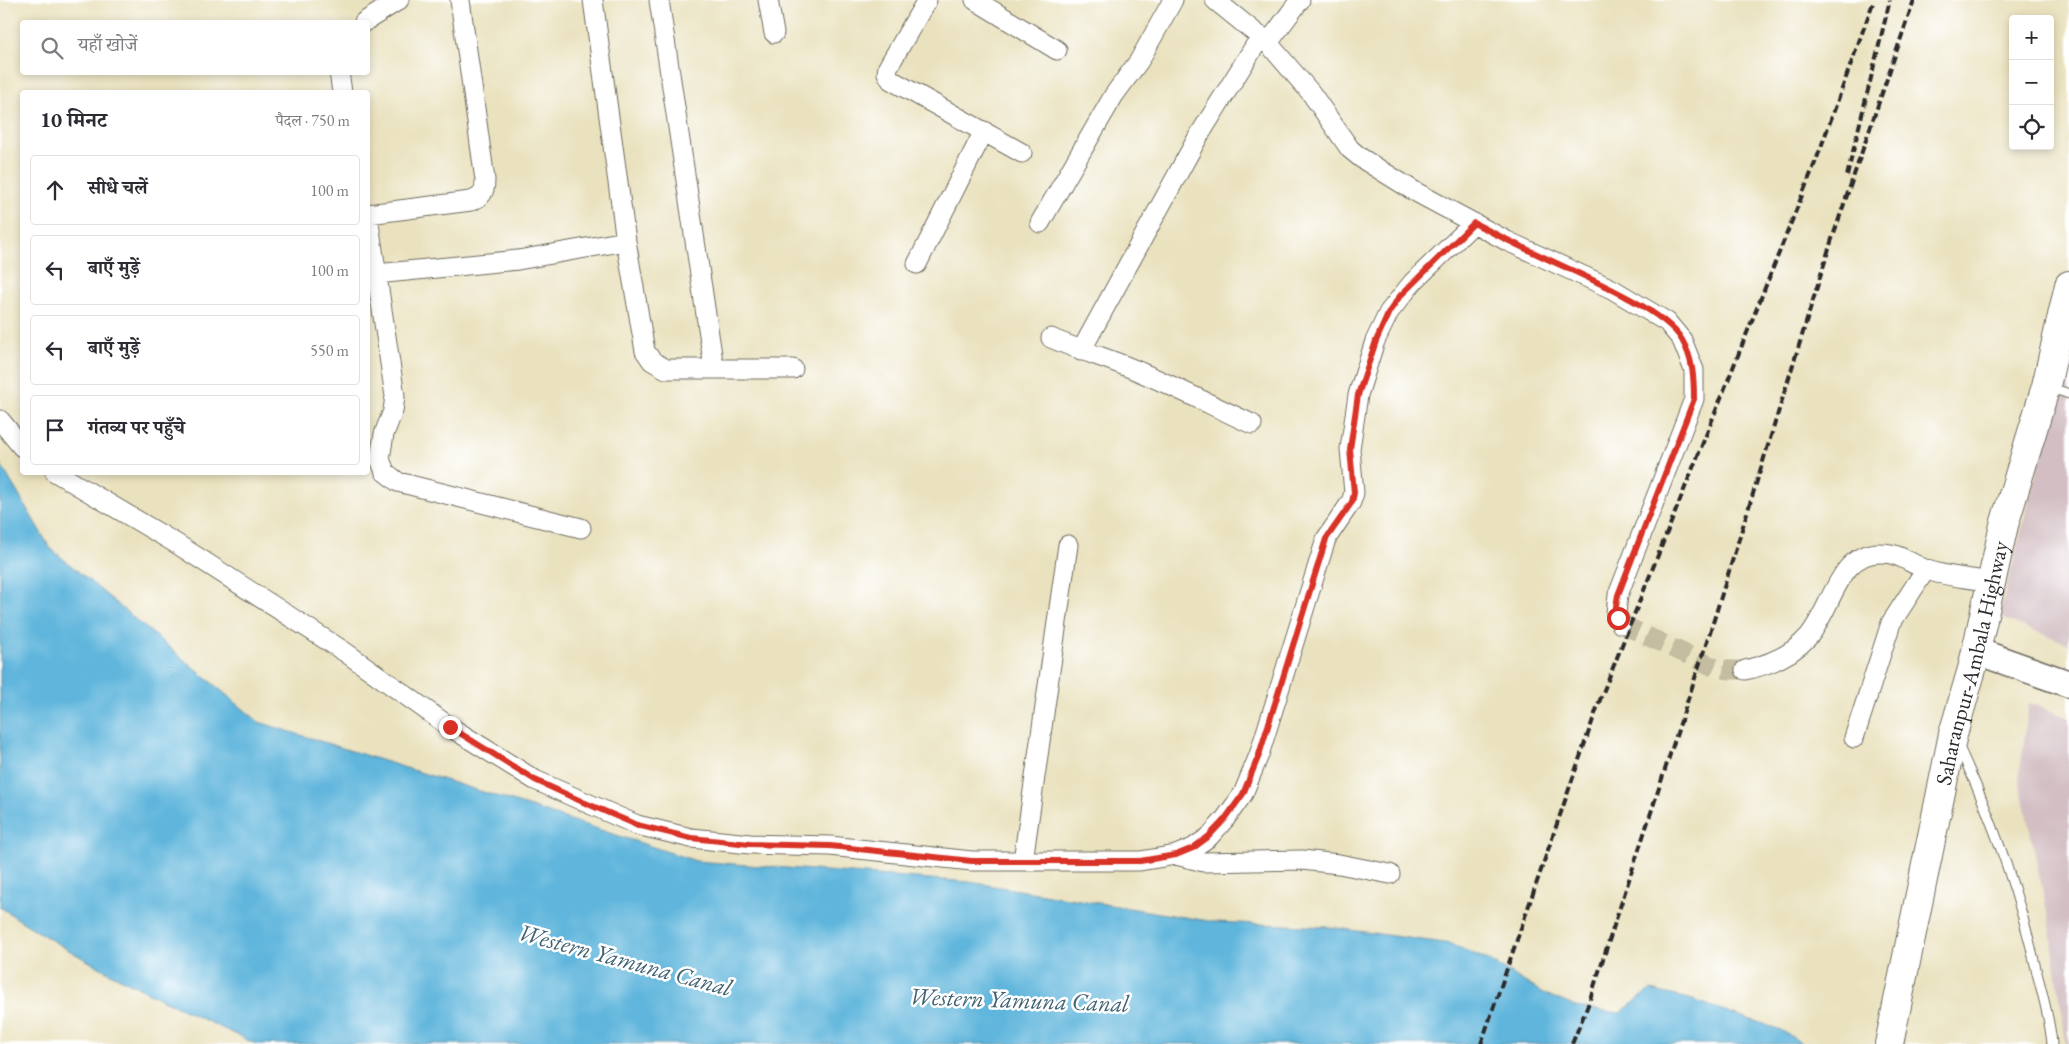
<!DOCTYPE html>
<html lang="hi">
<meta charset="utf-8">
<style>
body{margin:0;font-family:"EB Garamond","Noto Serif Devanagari",serif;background:#f7f7f7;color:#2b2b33}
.controls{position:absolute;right:15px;top:15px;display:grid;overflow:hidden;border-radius:5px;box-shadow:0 2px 8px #0003}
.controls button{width:45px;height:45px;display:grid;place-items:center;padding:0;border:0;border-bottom:1px solid #e1e1e2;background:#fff;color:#2b2b33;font:25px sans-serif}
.stop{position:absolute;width:15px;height:15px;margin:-11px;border:4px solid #d93025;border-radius:50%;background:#fff}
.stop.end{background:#d93025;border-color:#fff;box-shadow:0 1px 5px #0008}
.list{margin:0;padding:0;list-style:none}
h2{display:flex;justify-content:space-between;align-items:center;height:65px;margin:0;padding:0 20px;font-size:21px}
h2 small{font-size:16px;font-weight:400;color:#7c7c81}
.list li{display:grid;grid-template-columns:32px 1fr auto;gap:15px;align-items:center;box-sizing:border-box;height:70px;margin:0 10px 10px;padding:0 10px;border:1px solid #e1e1e2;border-radius:5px}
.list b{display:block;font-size:19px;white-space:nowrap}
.list em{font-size:16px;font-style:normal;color:#7c7c81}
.icon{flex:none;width:28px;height:28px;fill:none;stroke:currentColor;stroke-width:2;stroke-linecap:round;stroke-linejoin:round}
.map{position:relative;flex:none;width:2069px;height:1044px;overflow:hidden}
.search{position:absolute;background:#fff;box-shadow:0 2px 8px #0003;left:20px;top:20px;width:350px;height:55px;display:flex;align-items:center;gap:12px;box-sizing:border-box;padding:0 18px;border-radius:5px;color:#7c7c81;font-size:19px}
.panel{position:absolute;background:#fff;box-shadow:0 2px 8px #0003;left:20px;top:90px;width:350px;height:385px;border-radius:5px}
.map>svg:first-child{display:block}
</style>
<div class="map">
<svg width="2069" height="1044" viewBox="0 0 2069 1044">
<rect width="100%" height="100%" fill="#fff"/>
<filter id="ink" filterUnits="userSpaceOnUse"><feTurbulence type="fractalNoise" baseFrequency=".02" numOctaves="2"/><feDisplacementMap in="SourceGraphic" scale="10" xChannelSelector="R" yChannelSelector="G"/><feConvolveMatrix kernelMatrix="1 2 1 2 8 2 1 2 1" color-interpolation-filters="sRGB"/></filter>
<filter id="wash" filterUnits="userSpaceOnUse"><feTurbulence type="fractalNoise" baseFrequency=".0096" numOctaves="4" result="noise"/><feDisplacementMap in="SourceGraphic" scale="20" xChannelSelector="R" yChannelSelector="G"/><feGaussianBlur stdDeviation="1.12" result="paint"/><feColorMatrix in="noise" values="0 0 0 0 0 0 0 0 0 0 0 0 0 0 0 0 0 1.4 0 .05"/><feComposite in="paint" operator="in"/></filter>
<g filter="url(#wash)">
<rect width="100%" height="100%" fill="#eae2bf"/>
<path fill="#d2bec3" d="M2069,346V644L1999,617Z
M2029,703L2069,718V1044H2066L2050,925L2019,779Z"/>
<path fill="#5fb5dc" stroke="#457084" d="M0,463L50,548L259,722L512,801L696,861L969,882L1215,922L1329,927L1451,944L1490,961L1543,993L1576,1007L1620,1013L1650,990L1690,999L1781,1030L1803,1044H256C168,1003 80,962 0,907Z"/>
</g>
<g filter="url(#ink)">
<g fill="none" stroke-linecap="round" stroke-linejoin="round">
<path stroke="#c4bda1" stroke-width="19" stroke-dasharray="19 9" stroke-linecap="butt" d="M1621,624L1716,668L1730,670H1745"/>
<defs>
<path id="lane" d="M2049,387L2069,394
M1958,745C1993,820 2019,892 2037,973C2043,996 2050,1020 2052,1044"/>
<path id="street" d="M593,0L626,241L645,351L652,361L666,369H793
M659,0L714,368
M768,0L774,33
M927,0L888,67L887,73L891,80L1022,153
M975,0L1057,50
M1215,0L1268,43L1311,93L1350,149L1361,158L1414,191L1507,241L1612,289L1667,322L1682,340L1694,370V399L1618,595L1616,613L1621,624
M364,22L399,0
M1268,43L1300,0
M339,72L342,92
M368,214L471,201C482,197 485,192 485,180L460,0
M368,217L395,396L393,411L384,434L380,459L385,472L398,482L581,528
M1040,223L1114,95L1139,61L1173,0
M917,264L984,131
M376,274L518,260L626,241
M1051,338C1080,351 1111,359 1140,372C1178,388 1215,407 1252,424
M1081,351L1198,137L1261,36
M0,420L22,447
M55,472L177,544L345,652L450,727L535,780L637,825L691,838L750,844L830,846L972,861H1140L1176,855L1193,848L1209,837L1225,819L1243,794L1259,755L1326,539L1351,502L1354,493L1350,449L1358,395L1375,341L1389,312L1413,282L1474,223
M1745,670C1768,665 1792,655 1808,637C1832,610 1838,551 1881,553C1900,553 1911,564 1927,570C1947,577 1970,578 1991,582
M1854,738L1891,623L1926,569
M1176,855L1204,862L1302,860L1339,864L1390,874
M1023,861L1068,545"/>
<path id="secondary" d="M1976,651L2069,684"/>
<g id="primary">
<path id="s1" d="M1889,1044L1953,734L1972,669L2004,525L2046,386L2069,285"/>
</g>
</defs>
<use href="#lane" stroke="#6e6b5f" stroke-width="11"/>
<use href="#street" stroke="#6e6b5f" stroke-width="21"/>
<use href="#secondary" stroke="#6e6b5f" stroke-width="29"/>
<use href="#primary" stroke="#6e6b5f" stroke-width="30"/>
<use href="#lane" stroke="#fff" stroke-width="9"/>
<use href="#street" stroke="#fff" stroke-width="19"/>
<use href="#secondary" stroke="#fff" stroke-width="26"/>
<use href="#primary" stroke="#fff" stroke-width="28"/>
<path stroke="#2b2b2b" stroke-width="4" stroke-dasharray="8 4" stroke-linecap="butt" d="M1847,176L1890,0
M1481,1044L1598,705L1817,158L1874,0
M1572,1044L1588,1005L1712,626L1831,242L1914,0"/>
</g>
</g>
<g fill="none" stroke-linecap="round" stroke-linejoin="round" filter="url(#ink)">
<path stroke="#d93025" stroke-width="6" d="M450,727L535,780L583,802L637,825L691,838L750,844L830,846L972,861H1140L1176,855L1193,848L1208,837L1225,819L1243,794L1259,755L1326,539L1352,502L1354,493L1350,449L1358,395L1376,341L1389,312L1400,296L1474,223C1495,234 1517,245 1539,255C1574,272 1664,308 1682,340C1693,359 1694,378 1694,399L1618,595L1616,606L1618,618"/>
</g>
<g text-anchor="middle" stroke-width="5" stroke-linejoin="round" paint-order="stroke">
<g font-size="22" fill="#2b2b2b" stroke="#fff">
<text dy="8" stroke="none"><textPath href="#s1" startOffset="390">Saharanpur-Ambala Highway</textPath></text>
</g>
<g font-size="24" font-style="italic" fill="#406272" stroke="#fff">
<text transform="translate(625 960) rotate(15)" y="8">Western Yamuna Canal</text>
<text transform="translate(1019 1000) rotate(2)" y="8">Western Yamuna Canal</text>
</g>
</g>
</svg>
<div class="controls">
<button>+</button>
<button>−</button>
<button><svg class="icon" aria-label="locate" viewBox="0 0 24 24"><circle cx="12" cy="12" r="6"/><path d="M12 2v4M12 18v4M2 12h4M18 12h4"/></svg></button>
</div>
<div class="stop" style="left:1618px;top:618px"></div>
<div class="stop end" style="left:450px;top:727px"></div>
<div class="search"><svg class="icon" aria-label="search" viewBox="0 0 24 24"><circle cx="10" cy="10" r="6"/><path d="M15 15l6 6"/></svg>यहाँ खोजें</div>
<section class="panel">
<h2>10 मिनट<small>पैदल · 750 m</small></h2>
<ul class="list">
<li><svg class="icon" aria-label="ahead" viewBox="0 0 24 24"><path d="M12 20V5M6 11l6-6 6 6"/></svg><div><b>सीधे चलें</b></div><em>100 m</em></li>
<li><svg class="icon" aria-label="left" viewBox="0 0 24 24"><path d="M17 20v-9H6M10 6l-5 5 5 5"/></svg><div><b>बाएँ मुड़ें</b></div><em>100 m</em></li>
<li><svg class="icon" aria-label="left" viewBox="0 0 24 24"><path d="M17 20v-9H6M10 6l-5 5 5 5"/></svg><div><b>बाएँ मुड़ें</b></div><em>550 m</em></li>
<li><svg class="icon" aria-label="arrive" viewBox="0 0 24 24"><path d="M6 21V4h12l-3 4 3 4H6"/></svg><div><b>गंतव्य पर पहुँचे</b></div></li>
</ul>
</section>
</div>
